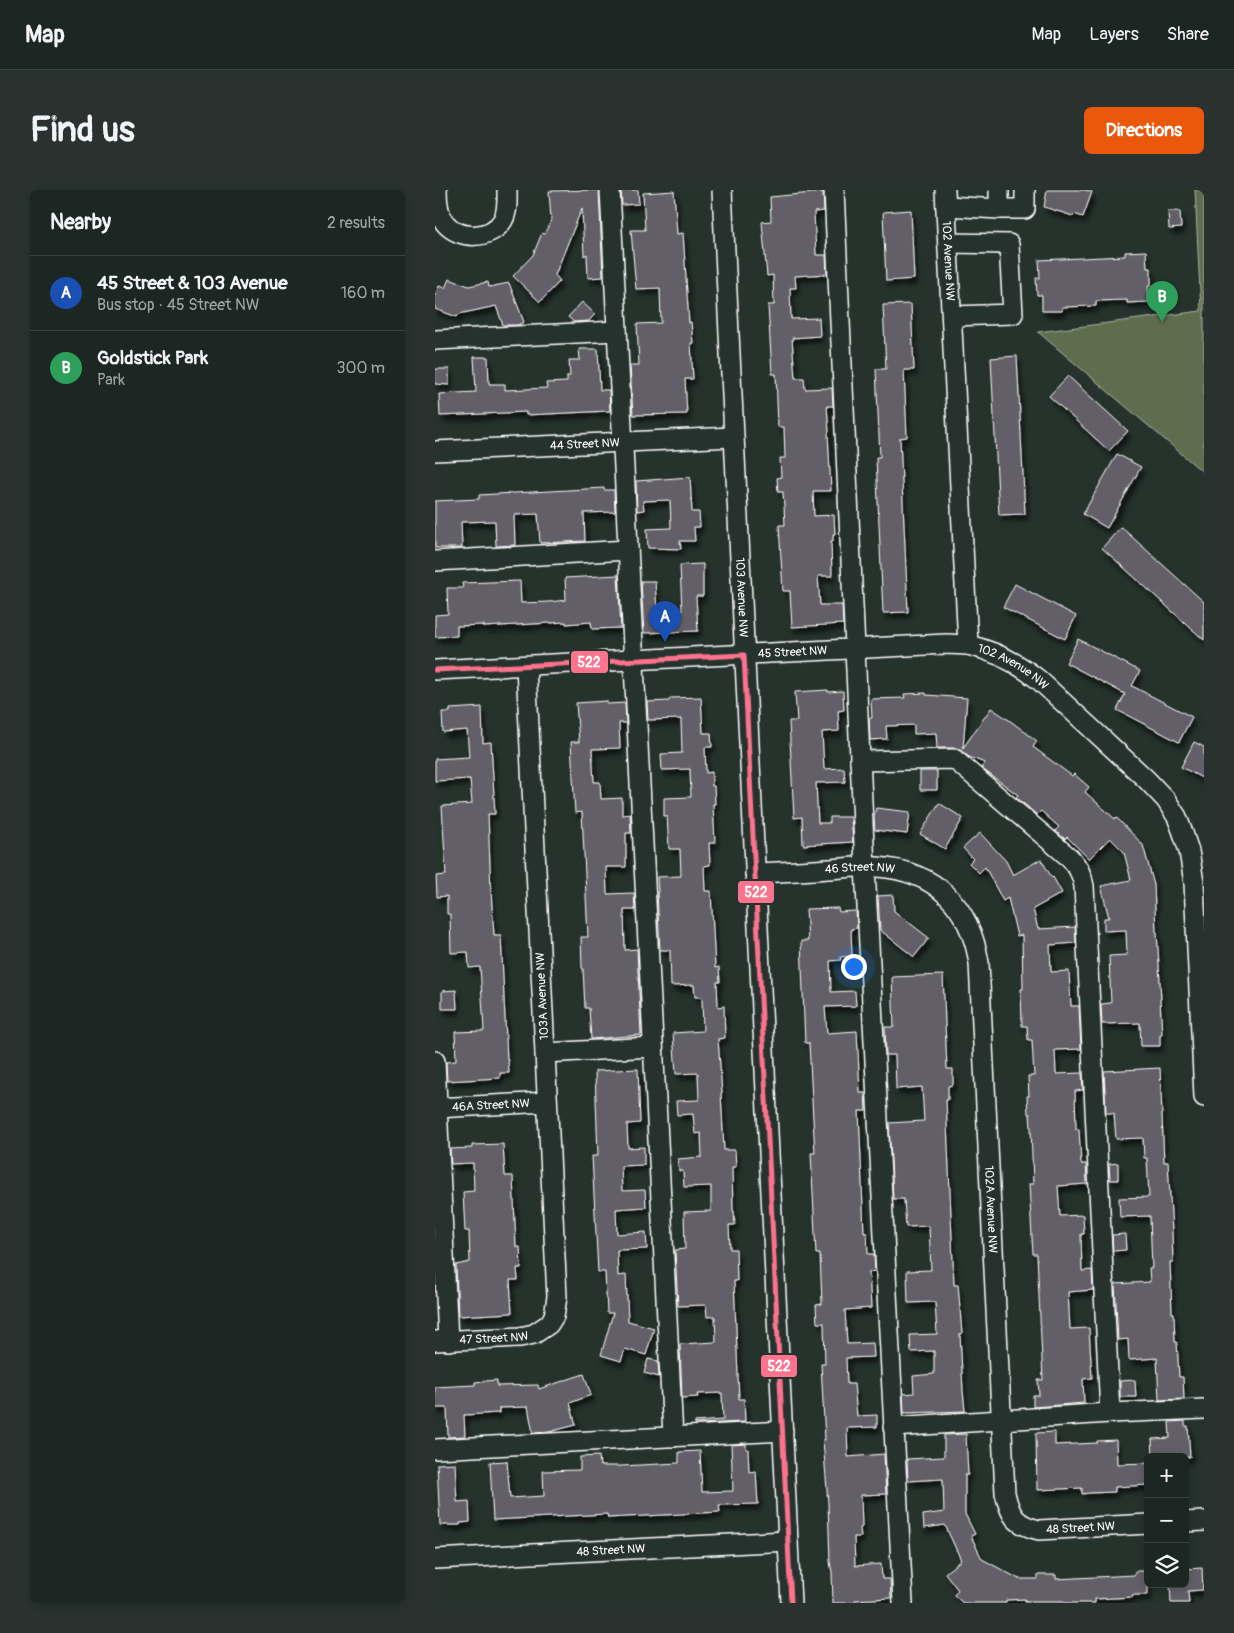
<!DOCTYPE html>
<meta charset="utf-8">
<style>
body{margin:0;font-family:Pangolin,sans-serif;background:#29322f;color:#f1f3f6}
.controls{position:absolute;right:15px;bottom:15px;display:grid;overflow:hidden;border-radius:8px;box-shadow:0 2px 8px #0003}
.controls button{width:45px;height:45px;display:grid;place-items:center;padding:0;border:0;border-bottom:1px solid #3a4340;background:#1c2622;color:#f1f3f6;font:25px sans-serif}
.you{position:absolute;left:418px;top:776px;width:18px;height:18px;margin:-12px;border:4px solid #fff;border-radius:50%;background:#1a73e8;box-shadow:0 0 0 8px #1a73e833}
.badge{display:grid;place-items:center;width:32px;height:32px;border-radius:50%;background:#ea580c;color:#fff;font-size:16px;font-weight:700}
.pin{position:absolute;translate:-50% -41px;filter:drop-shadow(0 1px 2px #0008)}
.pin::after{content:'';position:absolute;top:26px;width:18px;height:15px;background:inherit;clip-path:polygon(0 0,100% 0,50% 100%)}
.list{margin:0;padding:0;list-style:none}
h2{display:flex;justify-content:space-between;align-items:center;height:65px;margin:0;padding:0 20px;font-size:21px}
h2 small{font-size:16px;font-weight:400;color:#a0a5a5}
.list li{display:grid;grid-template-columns:32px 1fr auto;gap:15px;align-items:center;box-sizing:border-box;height:75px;padding:0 20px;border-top:1px solid #3a4340}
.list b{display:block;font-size:19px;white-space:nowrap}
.list p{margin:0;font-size:16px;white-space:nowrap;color:#a0a5a5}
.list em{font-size:16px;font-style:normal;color:#a0a5a5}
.icon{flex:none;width:28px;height:28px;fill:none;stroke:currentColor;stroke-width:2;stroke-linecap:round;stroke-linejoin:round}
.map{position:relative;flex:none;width:769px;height:1413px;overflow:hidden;border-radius:8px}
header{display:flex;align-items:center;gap:30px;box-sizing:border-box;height:70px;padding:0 25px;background:#1c2622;border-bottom:1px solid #3a4340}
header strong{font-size:24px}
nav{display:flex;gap:28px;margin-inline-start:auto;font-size:18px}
.intro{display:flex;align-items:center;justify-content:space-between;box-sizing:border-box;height:120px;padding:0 30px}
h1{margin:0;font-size:35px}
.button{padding:12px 22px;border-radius:8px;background:#ea580c;color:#fff;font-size:18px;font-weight:700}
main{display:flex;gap:30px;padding:0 30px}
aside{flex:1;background:#1c2622;border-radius:8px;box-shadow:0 2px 8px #0003}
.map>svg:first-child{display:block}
</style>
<header>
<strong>Map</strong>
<nav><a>Map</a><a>Layers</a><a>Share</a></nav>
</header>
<div class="intro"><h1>Find us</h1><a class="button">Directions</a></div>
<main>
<aside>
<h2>Nearby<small>2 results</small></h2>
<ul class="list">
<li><span class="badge" style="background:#1a4fb4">A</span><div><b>45 Street &amp; 103 Avenue</b><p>Bus stop · 45 Street NW</p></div><em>160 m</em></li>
<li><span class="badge" style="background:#2e9e5b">B</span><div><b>Goldstick Park</b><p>Park</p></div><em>300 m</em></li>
</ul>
</aside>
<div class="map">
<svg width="769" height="1413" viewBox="0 0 769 1413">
<defs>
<filter id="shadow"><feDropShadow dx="3" dy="5.5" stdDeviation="2.5" flood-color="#0009"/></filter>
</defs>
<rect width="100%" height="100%" fill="#26332d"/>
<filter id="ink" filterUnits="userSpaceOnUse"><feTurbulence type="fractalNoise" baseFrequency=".02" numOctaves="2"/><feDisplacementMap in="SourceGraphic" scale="10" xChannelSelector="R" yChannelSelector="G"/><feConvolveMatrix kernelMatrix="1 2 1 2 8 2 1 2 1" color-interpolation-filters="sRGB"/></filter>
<g filter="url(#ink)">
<path fill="#5e6d4f" stroke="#aeb6a7" d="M760,0H769V283L603,142L766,121Z"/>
<path fill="#625e68" stroke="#fff" filter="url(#shadow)" d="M164,0L168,87L153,88L152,64L149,66L147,18L120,85L125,91L105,112L78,86L98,65L107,43L110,44L116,30L114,1Z
M186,0H203L204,14L187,15Z
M612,0H650L657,2L648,27L639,24L638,26L609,17Z
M239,1L242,44L248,43L254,133L256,132L258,153H256L258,189H250L252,224L198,225L195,175H204L202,134L226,133L225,98L201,99L196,40H210L208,3Z
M388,2L389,21L379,22L381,65H391L392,84L360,86L361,98H355L356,129L384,128L385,146L357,148L360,188H369L370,199L397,198L398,216H392L394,242L393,243L396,301H378L379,326L399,325L400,344H398V351H396L397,386H383L385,415H407L408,434L357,437L355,401H348L344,335H350L349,316L348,302H343L342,288L346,287L345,268H350L349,237H343L341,184H337L333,115H339L338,85L332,86L327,32L336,31L335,7Z
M476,20L479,89L451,91L448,22Z
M733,21H745L746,38L734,39Z
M711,61L712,78H716V96H713L714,112L692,113V110L661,111V116L627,117V121H607V105H602L601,88H605L604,70L690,66V62Z
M14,89L34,96L53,92L54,97L74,93L89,132L83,135H68L61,116L24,124L22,127L0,119V106L4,96L10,98Z
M147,112L160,124L154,131L139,132L133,127Z
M476,114L479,180H469L472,247L465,248L473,422L448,423L441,267H445L441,179H451L448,115Z
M144,159H163L165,200H174L175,221L91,225V222L5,226L4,204L41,202L39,167H53L54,194H70V200L112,198L111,193L132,192V186H135L134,170H145Z
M582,166L590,324L564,325L556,168Z
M0,179H14V195L0,194Z
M633,186L693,241L674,261L614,206Z
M682,264L706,277L672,338L648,324Z
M255,287L257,322H264L265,337H259L260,351H245L246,359L213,358L212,339L236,338L235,310L208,311L209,320L202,321L201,291Z
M169,298V300H179L180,322L149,323L150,351L105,353L103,324L79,325L80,355L61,356L60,331L26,332L27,358H0V311L44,309V305Z
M686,337L769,412V450L667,358Z
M268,374V406H261L263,441L209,443L206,391H220L222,422L247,421L245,375Z
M183,385L186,438L157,439L156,432L131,434V432L49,437V435L22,436V446L0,447V425L13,424L12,398H28L27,393L85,391L86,413L114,412L131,410L130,388Z
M580,394L641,426L630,449L568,417Z
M643,449L705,481L697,496L757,527L744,552L682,520L690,504L631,473Z
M393,500V502L408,501L409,520L403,521L404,541L387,542L389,579L409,578L410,592L381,593L383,633H395V627H416L418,652L368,655L367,627L359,628L354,531H362L360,502Z
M491,503V505L532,508L528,558L556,518L574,530L602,551L598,557L637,586L639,584L654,597L650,602L680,629L681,627L708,655L719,695L721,742H722L726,809H725L727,845H725V856H706L705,833L667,834L666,814L676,813L674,766L692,765L691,740L669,741V728H674L666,696L696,690L689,662L675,648L654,669L632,647L630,649L620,641L624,637L606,621L602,625L581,607L583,605L546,578L550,573L534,567L526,560L519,558H502L501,543L479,544V535L451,536L452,549L435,550L434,528H437L436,509L470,508L469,504Z
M266,507L268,543H276L277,557H270L271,583L277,582V596H279L280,614H278L280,653H274L275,675L269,676L270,701H276L280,778L284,777L285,792H282L283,817L289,816L290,848L283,849L287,903H286L289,960H300L301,977H297L298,1021H299L300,1035H294L295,1059H301L302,1091H299L304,1209H309L310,1232L260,1234V1232L288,1230L287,1203L262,1204L263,1207L247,1208L245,1154L281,1152L280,1126L272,1127L271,1115L243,1116L240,1060L250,1059L249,1022L276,1021V996L249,997L248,981H244L243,969L267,967L266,943L260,944L258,924L242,925L241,911L264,910L263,883L241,884L238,843L268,841L267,807H260L259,795L236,796L235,760H225L222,702H223L222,687L246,686L245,659H234L232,626H229V608L256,607L255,579L227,580L226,564L247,563L246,529L213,530L212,512L234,511L235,508Z
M172,511V514L190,513L191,533H184L185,558L157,559L159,592H165L166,609L187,608V625L195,624L196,643H191V677H171L172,704L199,703L200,720H189L190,760L202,759L206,845L156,849L154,818H150L148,778H147L146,747H153L147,622L140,623L136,552H144L141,513Z
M47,517L48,553L56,552L60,624H53L56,701L59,745H66L72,870H73L74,883H65V888L12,891L11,872L21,871L20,842L49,841L48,823L45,777L34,778L33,762L16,763L15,724H12V706L2,707L1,686L11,685L7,616L37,614L35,589L0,591V569L34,567L32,540L8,542L7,522H15V519Z
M759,552L769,557V589L746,577Z
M485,581H502V600H485Z
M504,613L528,628L510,659L485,644Z
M441,618L475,622L472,644L440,640L439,626Z
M545,643L571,671L578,685L606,669L617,688L618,687L627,703L598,719L603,739L640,737L641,753L615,755L616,782L634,781L636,816H644L646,859L620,860L621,884L647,883L648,900L640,901L641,939H644L646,974H651L652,994L623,996L625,1026L648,1025L649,1044H646L647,1081L657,1080L658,1100L633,1102L635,1139L654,1138L657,1188L648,1189L649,1213L598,1217V1205H604L603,1190H608L602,1064H598L594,994H598L596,938L595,924H593L592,906H594L593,886H599L597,850H593L592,836H587L586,799H588L587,745L582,746L573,708L568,711L550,677L544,683L534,673L538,669L528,658Z
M458,705L459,721L494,748L479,767L445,740L443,706Z
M403,718L404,722L421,721L422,738L416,739L417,766L405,767L406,770L395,771L396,802L420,801L421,816L390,817L392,843L422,841L425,903H430L431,921H424L429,1043H432L433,1064H439L440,1081L434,1082L436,1118L410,1120L412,1154L438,1153L439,1167L411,1168L412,1194H419L422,1226L442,1225V1237L412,1238L413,1267L449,1264L451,1304L426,1305L427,1337L425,1338L426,1347H419L420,1376L446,1374L447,1389H455L456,1408L420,1410V1413H398L397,1382L395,1372L393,1313L388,1250H390L386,1174H390L389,1133H382L381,1115L387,1114L385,1064H381L376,963H380L378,929L374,853H370L366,751H373L371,719Z
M508,785L512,879H518V895L513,896V910H511L519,1095H523L524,1106L527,1144H525L528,1201L530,1221L469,1223L468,1204L479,1203L478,1186L499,1184V1161L476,1162L475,1145L502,1144L500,1112L473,1113L472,1081L496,1080L494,1036L471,1037L469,1009H458L454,933L489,931L487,897L461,899L460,865H451L450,837H459L457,787Z
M21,800L22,819H7V801Z
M725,878L729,972H733L737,1042L738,1072H735L737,1123H739L740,1152H742L744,1187H748L749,1209L724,1210L722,1168L694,1170L693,1149L683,1150L680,1094L715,1092L714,1078H717L715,1026L685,1027L684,1008L714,1007L712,968H709L708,948L681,949L679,923H671L669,881Z
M203,879L205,933L192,934L193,958L209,957V975L186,976L187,1001L210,1000L211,1017L181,1019L182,1044L211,1042L212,1059L182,1060L183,1086L191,1085L193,1131L219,1138L211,1165L190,1159L186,1171L166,1165L178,1123H172L170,1082H163L157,966H163L160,881Z
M68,954L70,986H78L81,1057H85L86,1078H82L83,1090H75L77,1123L23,1126L21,1075L35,1072L34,1041H30L28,1002L39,1001L38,973L16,974L15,959L37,958V955Z
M683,973V990H675L674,974Z
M690,1044L691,1060L678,1061L677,1045Z
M213,1169L223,1171L224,1187L209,1183Z
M149,1184L156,1205L135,1213L141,1235L114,1242L98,1243L93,1217L64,1218V1223L29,1225L30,1246L13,1247L12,1218H0V1197L40,1195V1192L62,1190V1196L103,1195L104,1199Z
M700,1190L701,1207H685V1191Z
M750,1231V1236H753L755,1267H718L717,1249L735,1248L734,1232Z
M620,1242V1255L662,1253V1251L681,1250L682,1274L713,1273V1295L680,1297V1302L655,1303L647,1304V1298L602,1300L601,1243Z
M531,1244L533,1285H530V1324L540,1344L536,1346L547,1369L584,1389H603V1385H621V1389L700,1385V1381H713V1405H697L698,1407L660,1409V1413H630L629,1411H590V1409L572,1410L570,1413H528L519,1405L523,1400L510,1383L526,1370L510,1335L489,1338L488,1325L509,1322L508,1289L473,1291L472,1269L509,1267V1245Z
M311,1254V1259H313L314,1282L321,1281L323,1314L284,1315L285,1322L173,1328L172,1324L58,1330L55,1272L72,1271L75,1308L109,1306L108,1281L145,1280V1267L164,1266L165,1276H186L244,1273V1262L265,1261L267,1302L298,1301L296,1255Z
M20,1273L22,1312L34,1311L35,1332L25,1333V1335H5L2,1274Z
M767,1378L768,1400L753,1401L754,1413H736L735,1394H750V1379Z"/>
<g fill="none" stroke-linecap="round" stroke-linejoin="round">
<defs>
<g id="minor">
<path d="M2,0C2,11 3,24 10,33C24,50 56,50 68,30C73,21 72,10 72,0"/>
<path d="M175,0L238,1247"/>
<path id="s1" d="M287,0L356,1413"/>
<path d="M399,0L430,677L468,1413"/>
<path id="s2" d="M510,0L533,455C560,461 583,473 604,490L711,589L731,610L742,627L748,643L754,661L759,693L769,907"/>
<path d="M564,0V19"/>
<path d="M511,16L564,19H590V0"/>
<path d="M513,53L574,54L578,124L517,126"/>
<path d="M0,150L182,141"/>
<path id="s3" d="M0,261L298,247"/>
<path d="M0,371L193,360"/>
<path id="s4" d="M0,480L511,454L533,455"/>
<path d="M425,571L519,569L635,668C643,676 647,684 649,696L675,1223"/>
<path id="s5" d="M320,683C344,682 368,681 393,679C409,678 426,676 442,677C501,681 535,716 544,773L570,1303C575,1325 580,1335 604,1340L713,1334"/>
<path d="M110,863L218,857"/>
<path d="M0,871L13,1151"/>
<path id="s6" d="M0,918L112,912"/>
<path id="s7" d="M0,1151L85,1147L99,1144L114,1134L119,1126L122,1107L91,476"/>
<path d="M458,1237L675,1223L769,1219"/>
<path d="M0,1259L348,1241"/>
<path d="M750,1332L769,1331"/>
<path id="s8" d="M0,1369L353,1351"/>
</g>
</defs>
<use href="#minor" stroke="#fff" stroke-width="22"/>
<use href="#minor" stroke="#26332d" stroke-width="19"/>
<defs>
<path id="bus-1" d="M309,465L356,1413
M0,480L309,465"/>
</defs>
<use href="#bus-1" stroke="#26332d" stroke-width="9"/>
<use href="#bus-1" stroke="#fc738d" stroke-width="5"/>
</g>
</g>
<g text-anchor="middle" stroke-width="4" stroke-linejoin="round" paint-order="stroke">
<g font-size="12" fill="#fff" stroke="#26332d">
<text dy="4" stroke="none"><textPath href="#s2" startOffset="71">102 Avenue NW</textPath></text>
<text dy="4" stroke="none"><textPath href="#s3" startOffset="150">44 Street NW</textPath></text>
<text dy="4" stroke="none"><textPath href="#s1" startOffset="408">103 Avenue NW</textPath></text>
<text dy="4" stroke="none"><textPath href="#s4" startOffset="358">45 Street NW</textPath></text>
<text dy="4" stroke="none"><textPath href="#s2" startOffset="506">102 Avenue NW</textPath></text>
<text dy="4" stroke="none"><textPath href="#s5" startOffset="105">46 Street NW</textPath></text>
<text transform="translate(107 806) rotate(-93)" y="4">103A Avenue NW</text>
<text dy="4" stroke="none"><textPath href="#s6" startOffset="56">46A Street NW</textPath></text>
<text dy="4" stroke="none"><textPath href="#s5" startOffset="522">102A Avenue NW</textPath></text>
<text dy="4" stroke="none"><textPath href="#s7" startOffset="59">47 Street NW</textPath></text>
<text dy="4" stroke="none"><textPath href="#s5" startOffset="902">48 Street NW</textPath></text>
<text dy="4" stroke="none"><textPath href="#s8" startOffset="176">48 Street NW</textPath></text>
</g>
</g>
<g stroke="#26332d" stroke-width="2">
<rect x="135" y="460" width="39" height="24" rx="5" fill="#fc738d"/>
<rect x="302" y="690" width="38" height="24" rx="5" fill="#fc738d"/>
<rect x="325" y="1164" width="38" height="24" rx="5" fill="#fc738d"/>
</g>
<g font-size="14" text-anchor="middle" font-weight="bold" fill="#fff">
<text x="154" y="477">522</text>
<text x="321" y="707">522</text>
<text x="344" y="1181">522</text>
</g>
</svg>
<div class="controls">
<button>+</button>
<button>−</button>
<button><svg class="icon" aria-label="layers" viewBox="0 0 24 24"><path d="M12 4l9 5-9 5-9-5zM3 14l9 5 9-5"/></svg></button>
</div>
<div class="you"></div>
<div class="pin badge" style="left:230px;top:452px;background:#1a4fb4">A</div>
<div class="pin badge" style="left:727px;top:132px;background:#2e9e5b">B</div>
</div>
</main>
